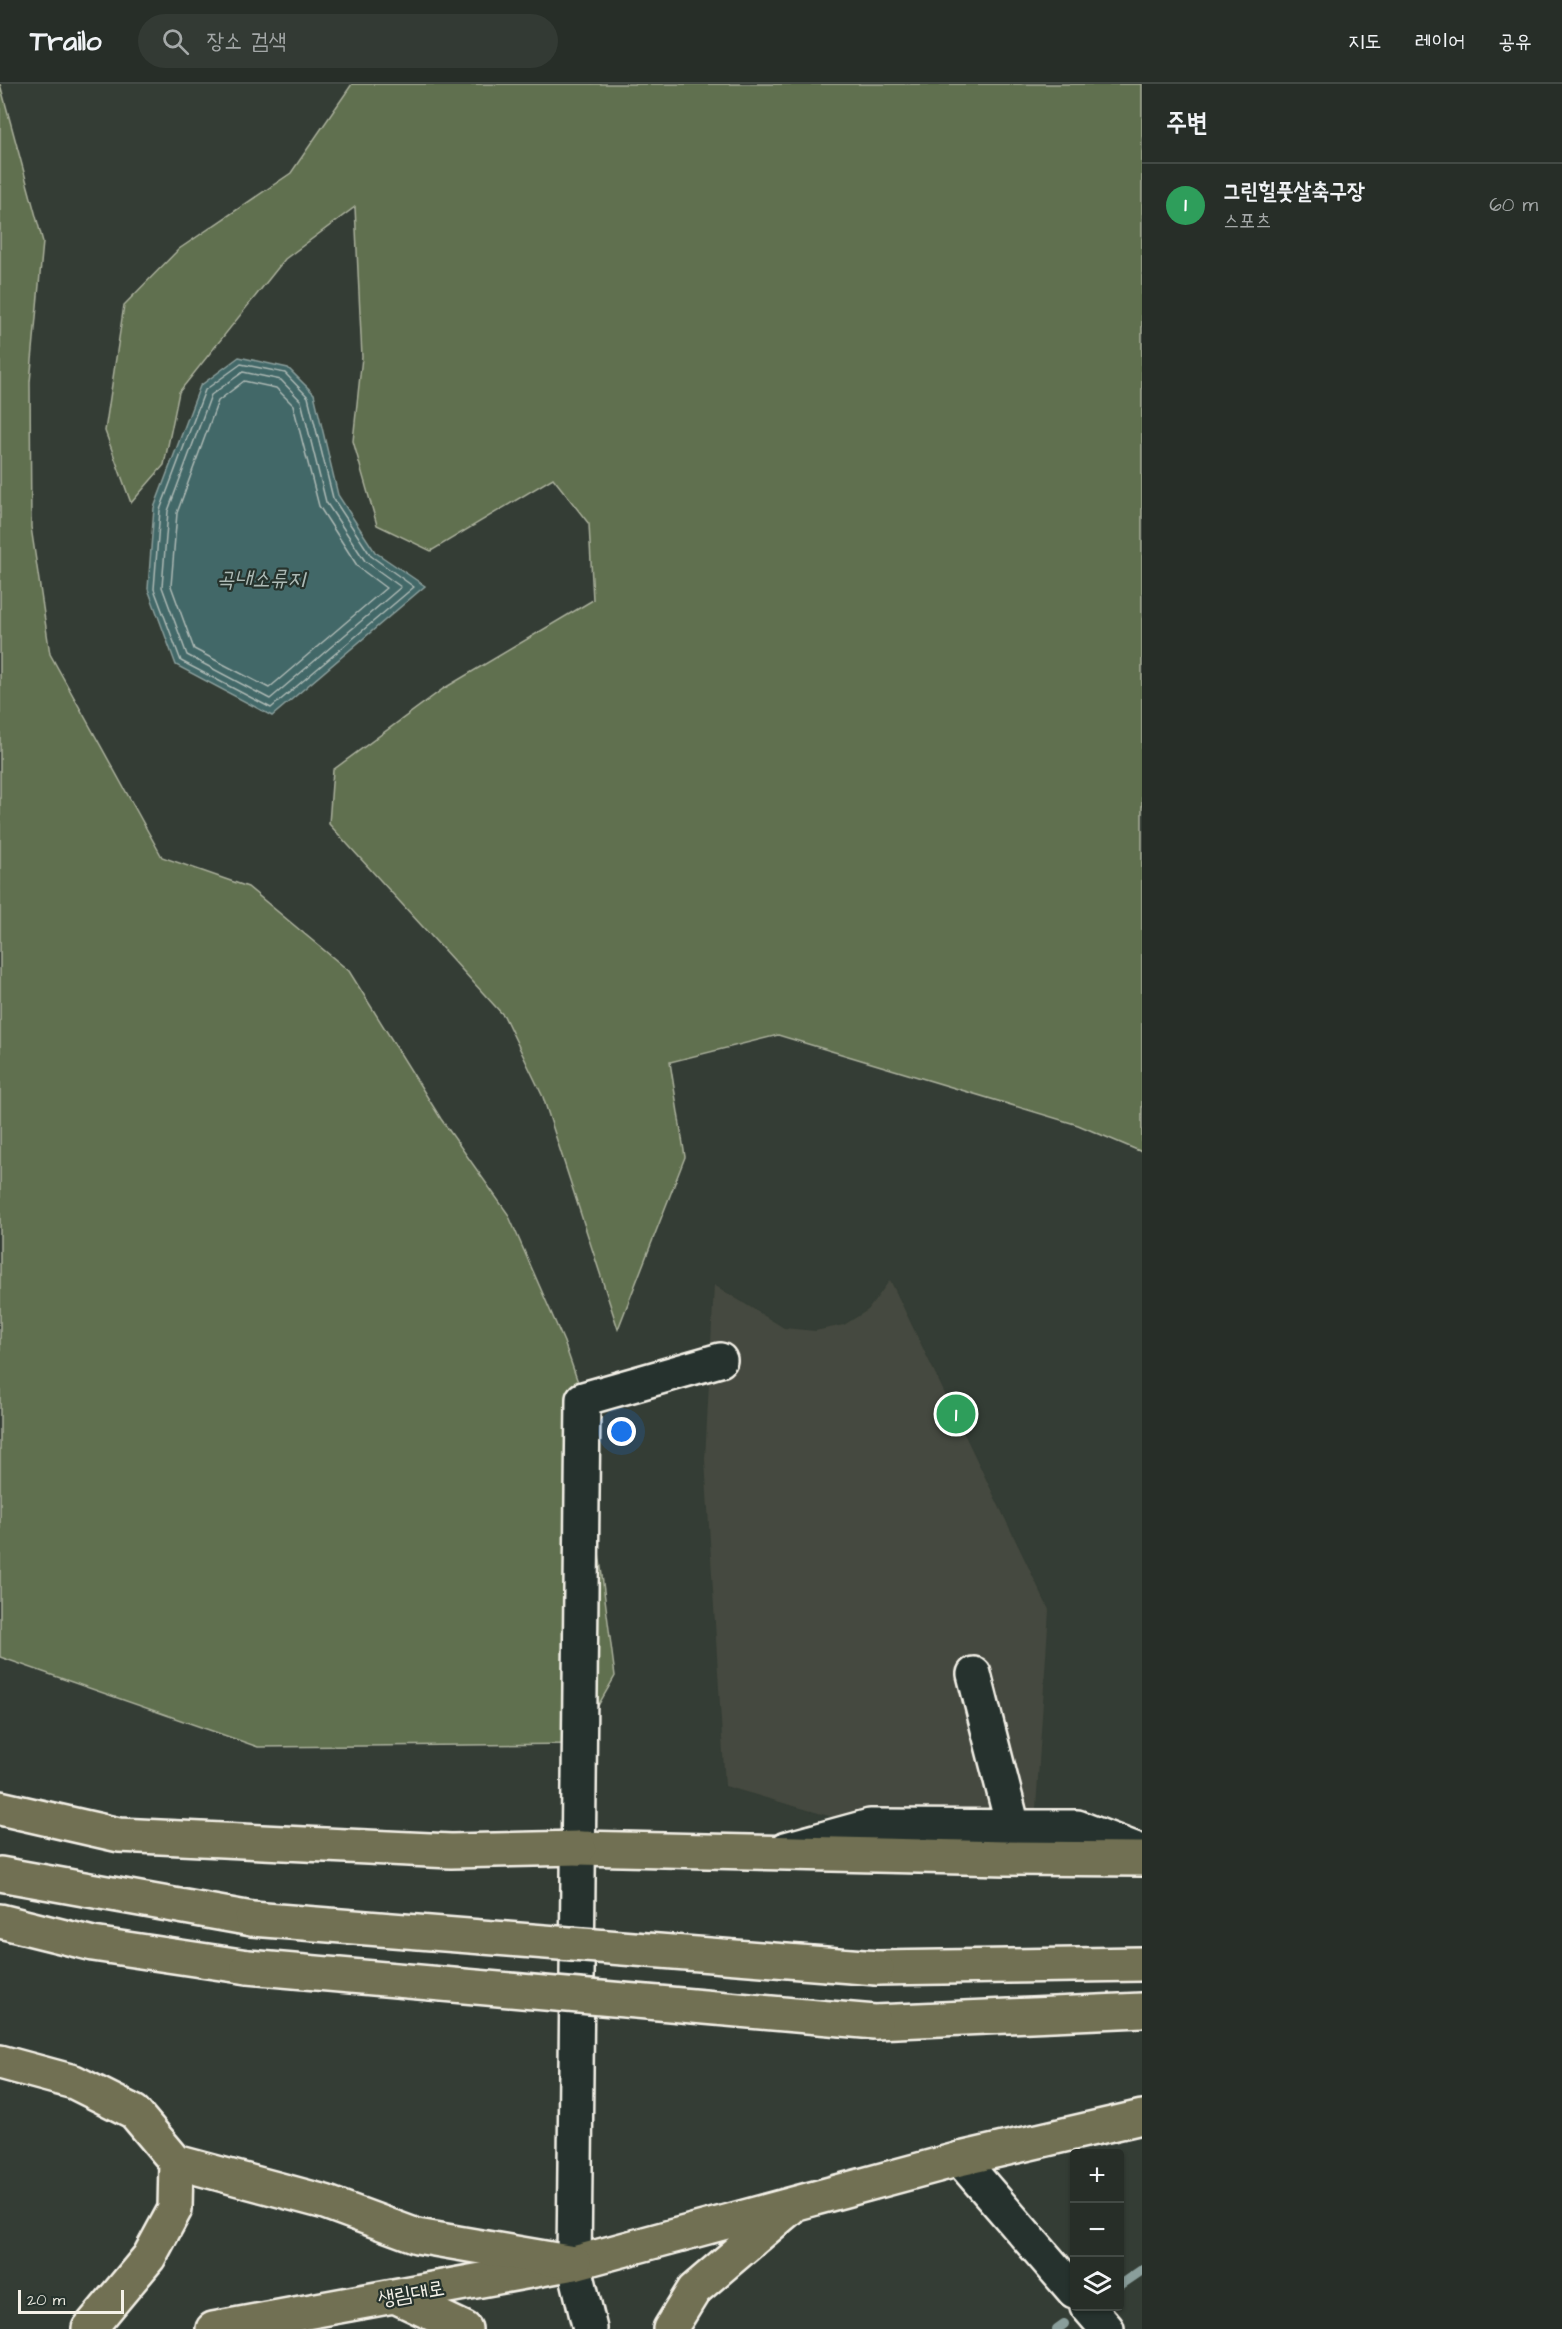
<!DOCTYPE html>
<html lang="ko">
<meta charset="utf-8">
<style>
body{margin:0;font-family:"Architects Daughter","Poor Story",sans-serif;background:#333a34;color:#f1f3f6}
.controls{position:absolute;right:18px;bottom:18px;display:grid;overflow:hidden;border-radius:6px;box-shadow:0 2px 4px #0004}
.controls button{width:54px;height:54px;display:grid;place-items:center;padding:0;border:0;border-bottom:2px solid #434a45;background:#272e28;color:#f1f3f6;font:30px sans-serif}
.scale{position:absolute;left:18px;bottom:15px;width:106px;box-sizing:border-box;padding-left:6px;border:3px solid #f4f1e8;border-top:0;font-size:16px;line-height:21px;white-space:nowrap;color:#f4f1e8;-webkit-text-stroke:4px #26332d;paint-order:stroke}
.you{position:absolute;left:622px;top:1348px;width:21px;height:21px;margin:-15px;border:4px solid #fff;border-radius:50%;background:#1a73e8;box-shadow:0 0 0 9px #1a73e833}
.badge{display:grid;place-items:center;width:39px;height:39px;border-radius:50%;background:#ff9aa2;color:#fff;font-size:20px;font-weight:700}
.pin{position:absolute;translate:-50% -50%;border:3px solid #fff;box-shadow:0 2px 6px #0006}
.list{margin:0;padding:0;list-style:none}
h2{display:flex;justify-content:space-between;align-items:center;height:78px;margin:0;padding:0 24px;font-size:26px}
h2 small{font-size:20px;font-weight:400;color:#a4a8a8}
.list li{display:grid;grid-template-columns:39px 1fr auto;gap:18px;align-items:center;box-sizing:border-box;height:84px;padding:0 24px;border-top:2px solid #434a45}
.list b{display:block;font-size:22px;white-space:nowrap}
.list p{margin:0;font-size:20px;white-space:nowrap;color:#a4a8a8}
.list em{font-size:20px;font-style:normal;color:#a4a8a8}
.icon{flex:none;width:33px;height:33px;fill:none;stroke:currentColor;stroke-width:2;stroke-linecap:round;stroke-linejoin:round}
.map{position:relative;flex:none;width:1142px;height:2245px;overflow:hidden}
header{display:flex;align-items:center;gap:36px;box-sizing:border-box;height:84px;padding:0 30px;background:#272e28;border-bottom:2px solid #434a45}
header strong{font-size:28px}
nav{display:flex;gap:33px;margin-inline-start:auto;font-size:21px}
.search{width:420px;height:54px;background:#333a34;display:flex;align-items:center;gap:15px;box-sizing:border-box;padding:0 21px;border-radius:33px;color:#a4a8a8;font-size:22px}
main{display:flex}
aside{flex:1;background:#272e28}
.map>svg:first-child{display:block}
</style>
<header>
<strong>Trailo</strong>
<div class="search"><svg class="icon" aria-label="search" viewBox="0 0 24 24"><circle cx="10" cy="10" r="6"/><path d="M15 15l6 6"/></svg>장소 검색</div>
<nav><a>지도</a><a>레이어</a><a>공유</a></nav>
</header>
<main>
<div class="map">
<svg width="1142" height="2245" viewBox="0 0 1142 2245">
<rect width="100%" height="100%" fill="#343d35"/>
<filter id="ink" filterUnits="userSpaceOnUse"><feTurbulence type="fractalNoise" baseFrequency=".0167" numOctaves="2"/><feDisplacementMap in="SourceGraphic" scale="12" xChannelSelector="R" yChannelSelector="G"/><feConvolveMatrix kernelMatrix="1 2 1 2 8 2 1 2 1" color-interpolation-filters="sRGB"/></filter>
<g filter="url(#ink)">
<path fill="#45493f" d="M890,1196L1049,1526L1036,1724L996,1740L881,1747L725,1702L705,1376L714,1201L784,1244L815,1247L844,1241L868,1226Z"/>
<path fill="#616f50" stroke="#aab09c" stroke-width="1.5" d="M0,0L43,158L30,298L31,443L50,570L162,773L248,803L349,887L441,1035L508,1130L564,1258L589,1330L596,1445L615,1592L576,1660L258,1663L0,1573Z
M352,0H1142V1068L1078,1041L778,951L670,978L685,1073L618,1245L543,1013L504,932L329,740L333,686L443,605L593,516L589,440L553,394L431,467L377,441L353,357L362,273L355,123L285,175L179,308L164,381L131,419L105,347L124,221L179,165L291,89Z"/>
<path fill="#436768" stroke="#8a9e9b" stroke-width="1.5" d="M239,273L288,284L314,310L338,411L375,468L425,502L272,632L176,581L148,505L154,424L200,302Z"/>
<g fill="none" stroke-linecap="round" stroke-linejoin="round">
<path stroke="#adbab5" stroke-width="1.5" d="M241,280L285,289L308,313L333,414L371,472L414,503L271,624L181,577L154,505L160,426L205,306Z
M243,288L281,296L301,317L326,418L365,477L401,503L270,615L187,571L162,503L168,427L211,311Z
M244,297L276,304L293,321L319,422L358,483L386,504L269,604L194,565L171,502L177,429L218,317Z"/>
<path stroke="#8a9e9b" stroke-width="10" d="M1120,2201L1142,2186
M1057,2245L1064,2240"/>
<defs>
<path id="minor" d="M974,1590L1013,1743
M786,1765L870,1742L1077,1743L1142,1768
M960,2075L1074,2207
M1087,2222L1107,2245
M590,2245L574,2179L583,1315L720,1276"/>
<path id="major" d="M579,1764L1006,1774L1142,1775
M395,2212L465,2245
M213,2245L574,2179L960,2075L1142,2033
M670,2245L694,2206L790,2124"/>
<path id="highway" d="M0,1724L119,1751L451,1767L579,1764
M0,1790L252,1835
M0,1837L93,1860L248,1883
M877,1884L1142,1880
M875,1938L1142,1926
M0,1978L74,1998L134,2028L176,2078L325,2118L417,2152L574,2179
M89,2245L149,2173L175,2125L176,2078"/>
</defs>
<use href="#minor" stroke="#f4f1e8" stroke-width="38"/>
<use href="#major" stroke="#f4f1e8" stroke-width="38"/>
<use href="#highway" stroke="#f4f1e8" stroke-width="38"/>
<use href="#minor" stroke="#26332d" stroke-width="33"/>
<use href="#major" stroke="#716f52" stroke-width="33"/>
<use href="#highway" stroke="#716f52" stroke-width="33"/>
<defs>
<path id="highway-bridge" d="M252,1835L877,1884
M248,1883L875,1938"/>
</defs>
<use href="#highway-bridge" stroke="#f4f1e8" stroke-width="38" stroke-linecap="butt"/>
<use href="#highway-bridge" stroke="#716f52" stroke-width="33"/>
</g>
</g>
<g text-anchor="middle" stroke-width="4.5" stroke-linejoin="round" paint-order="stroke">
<g font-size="21" fill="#f4f1e8" stroke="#26332d">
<text transform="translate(411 2209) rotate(-10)" y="7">생림대로</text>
</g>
<g font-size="22" font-style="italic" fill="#adbab5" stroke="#26332d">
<text x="261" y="502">곡내소류지</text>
</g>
</g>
</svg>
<div class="controls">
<button>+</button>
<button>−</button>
<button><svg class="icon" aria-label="layers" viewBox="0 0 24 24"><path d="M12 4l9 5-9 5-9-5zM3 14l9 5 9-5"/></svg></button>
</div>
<div class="scale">20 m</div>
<div class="you"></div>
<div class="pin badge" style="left:956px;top:1330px;background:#2e9e5b">1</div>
</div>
<aside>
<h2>주변<small></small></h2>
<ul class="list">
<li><span class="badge" style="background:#2e9e5b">1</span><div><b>그린힐풋살축구장</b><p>스포츠</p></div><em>60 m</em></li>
</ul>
</aside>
</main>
